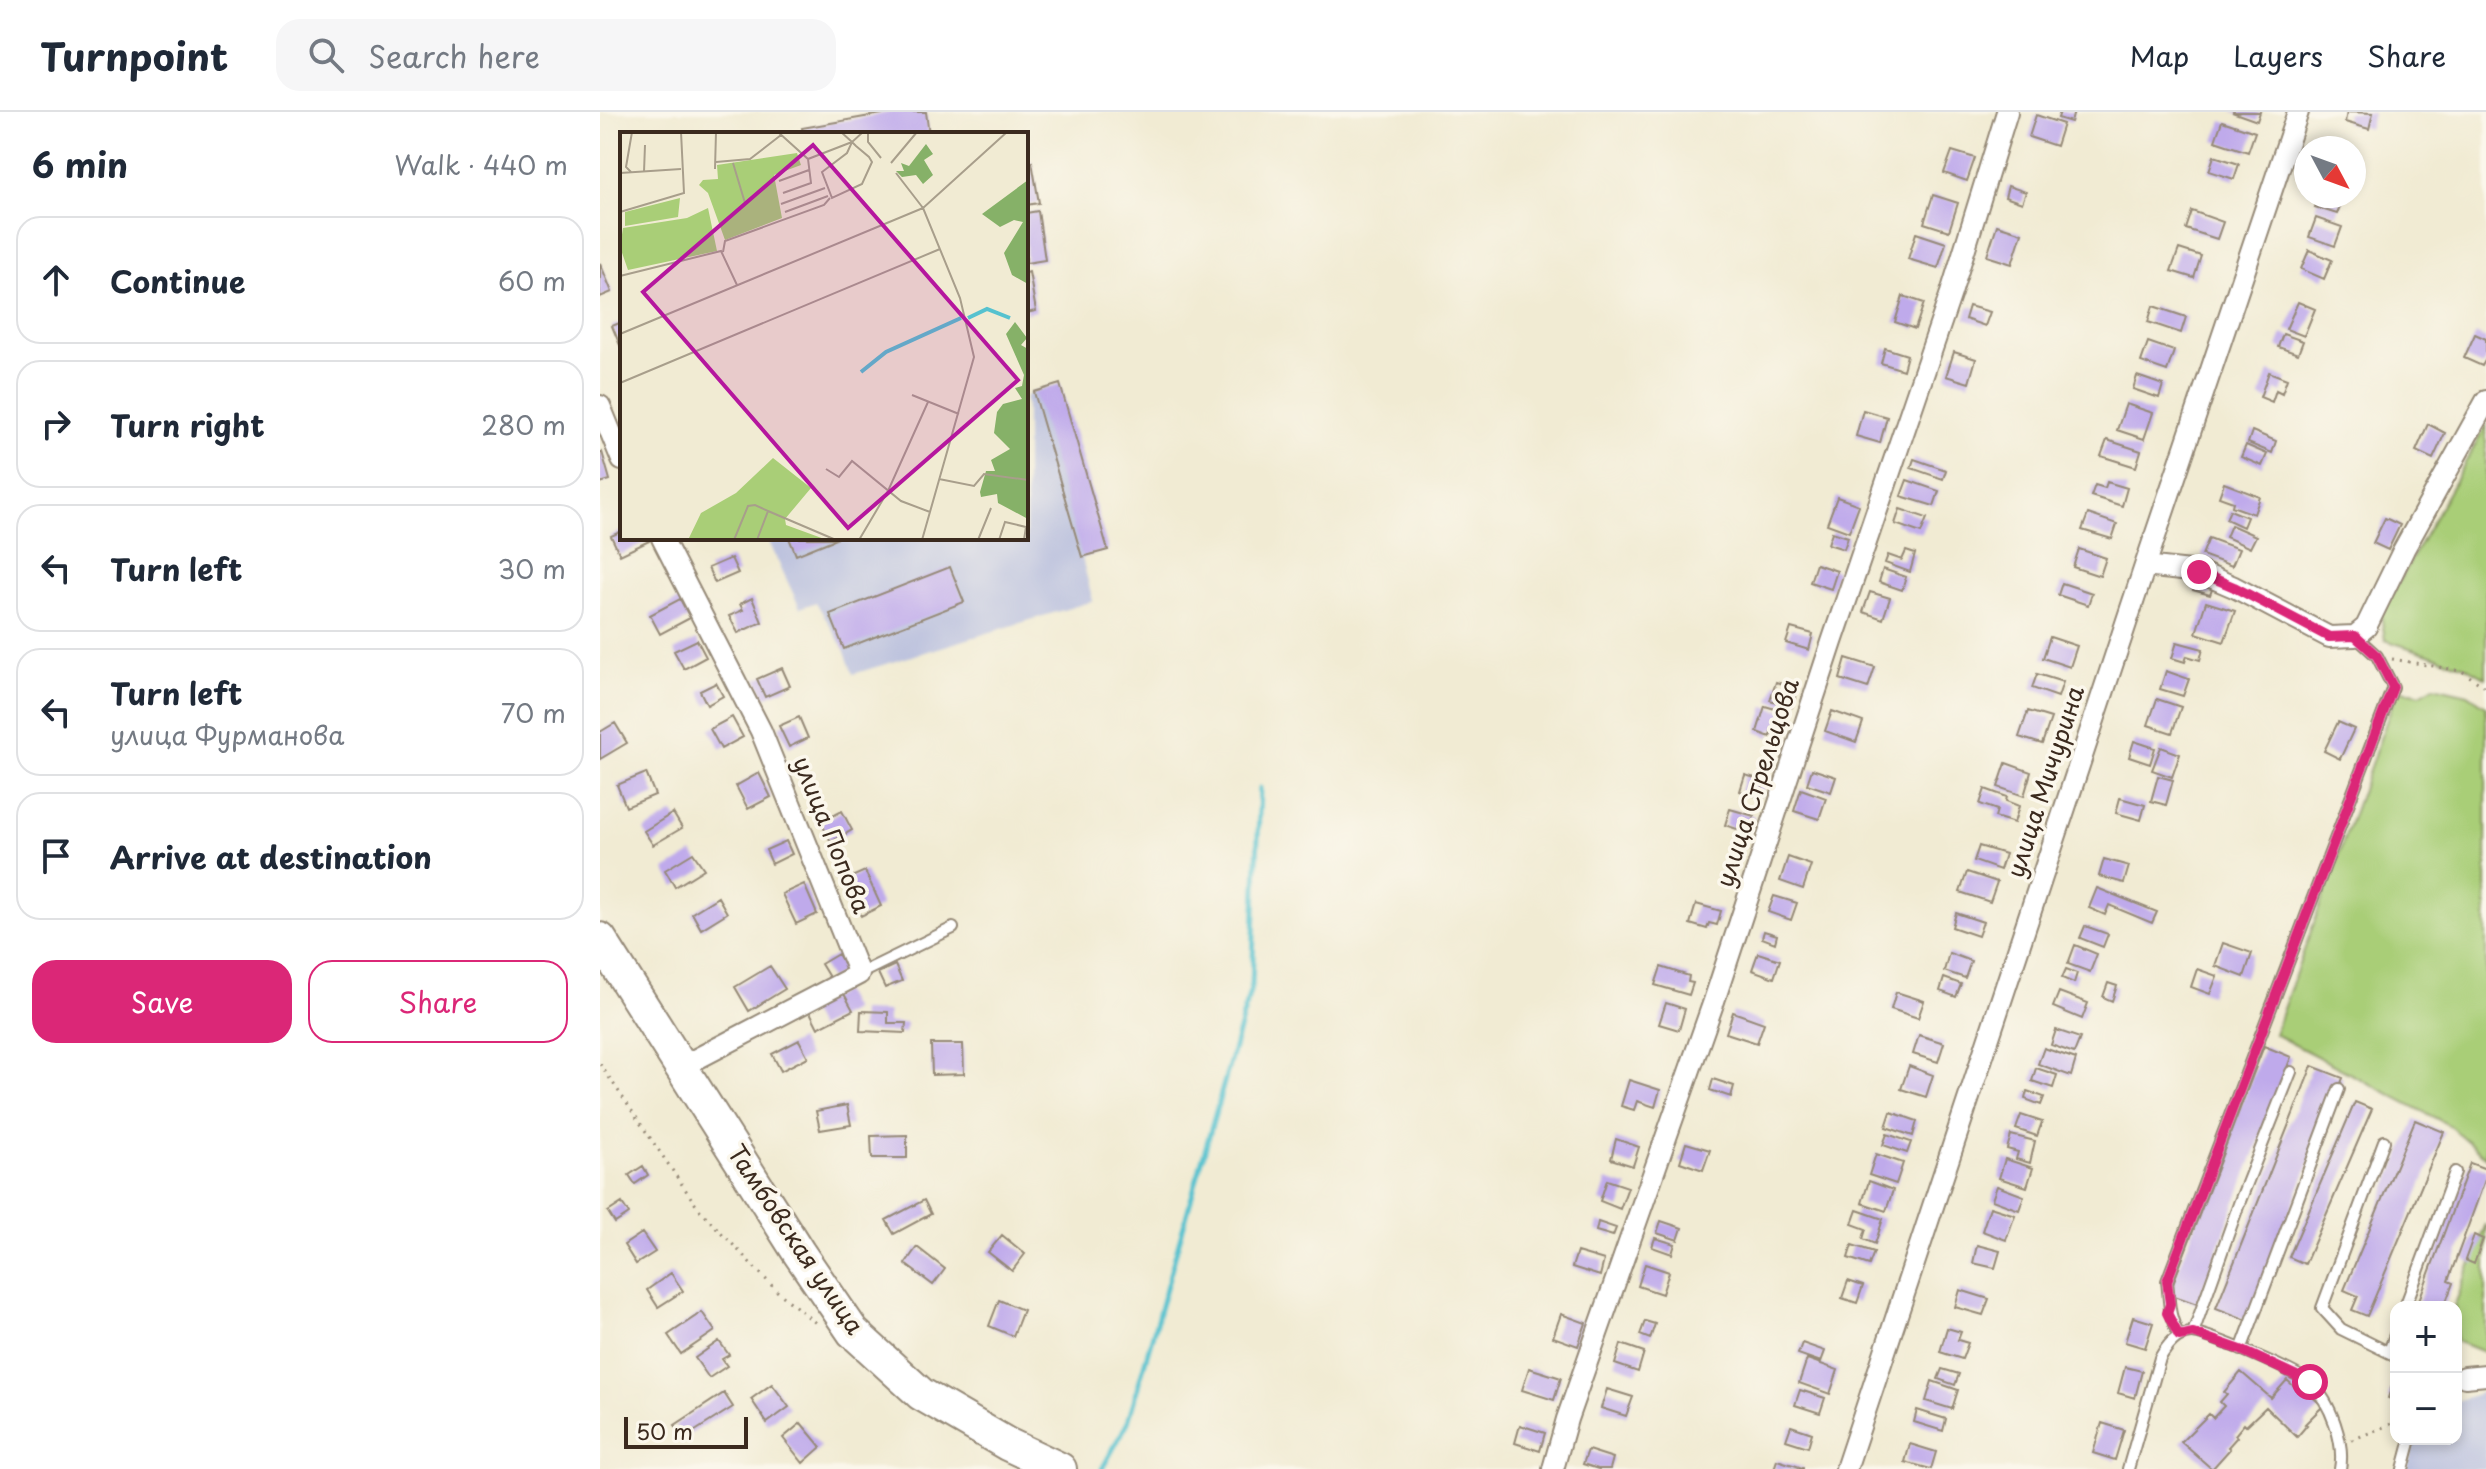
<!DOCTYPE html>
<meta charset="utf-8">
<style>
body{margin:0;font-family:"Playpen Sans",sans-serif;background:#f6f6f7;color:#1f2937}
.controls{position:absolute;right:24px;bottom:24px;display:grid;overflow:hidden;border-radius:16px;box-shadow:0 4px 12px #0003}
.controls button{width:72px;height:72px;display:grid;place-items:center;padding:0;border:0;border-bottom:2px solid #e0e1e3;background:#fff;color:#1f2937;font:40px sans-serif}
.compass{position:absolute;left:1694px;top:24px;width:72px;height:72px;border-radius:50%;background:#fff;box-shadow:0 4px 12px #0003;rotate:131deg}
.scale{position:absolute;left:24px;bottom:20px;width:124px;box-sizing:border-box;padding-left:8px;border:4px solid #3b2a1e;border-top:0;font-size:22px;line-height:28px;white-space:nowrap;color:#3b2a1e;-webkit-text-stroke:6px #fbf7ec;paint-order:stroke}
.stop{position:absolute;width:24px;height:24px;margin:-18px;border:6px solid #db2777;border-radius:50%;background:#fff}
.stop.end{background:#db2777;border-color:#fff;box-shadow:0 2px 8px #0008}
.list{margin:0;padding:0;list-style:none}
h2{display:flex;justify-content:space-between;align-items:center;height:104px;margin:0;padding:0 32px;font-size:34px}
h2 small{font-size:26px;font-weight:400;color:#747a83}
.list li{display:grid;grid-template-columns:52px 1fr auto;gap:24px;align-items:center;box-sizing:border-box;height:128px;margin:0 16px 16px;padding:0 16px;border:2px solid #e0e1e3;border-radius:24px}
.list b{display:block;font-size:30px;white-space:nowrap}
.list p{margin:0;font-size:26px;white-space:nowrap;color:#747a83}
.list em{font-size:26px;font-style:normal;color:#747a83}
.actions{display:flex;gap:16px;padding:24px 32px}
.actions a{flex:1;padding:18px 0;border:2px solid #db2777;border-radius:24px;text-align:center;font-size:28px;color:#db2777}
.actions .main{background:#db2777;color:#fff}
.icon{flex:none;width:44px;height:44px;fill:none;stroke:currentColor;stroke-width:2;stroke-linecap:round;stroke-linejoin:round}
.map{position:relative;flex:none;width:1886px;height:1357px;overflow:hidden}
header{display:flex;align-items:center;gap:48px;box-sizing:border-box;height:112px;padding:0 40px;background:#fff;border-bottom:2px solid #e0e1e3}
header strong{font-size:38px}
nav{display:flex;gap:44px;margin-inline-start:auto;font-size:28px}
.search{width:560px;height:72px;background:#f6f6f7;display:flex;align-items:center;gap:20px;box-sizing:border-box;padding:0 28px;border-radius:24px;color:#747a83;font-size:30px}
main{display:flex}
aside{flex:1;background:#fff}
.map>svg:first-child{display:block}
</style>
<header>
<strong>Turnpoint</strong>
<div class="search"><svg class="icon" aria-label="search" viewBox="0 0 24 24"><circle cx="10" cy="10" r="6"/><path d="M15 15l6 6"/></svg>Search here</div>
<nav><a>Map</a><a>Layers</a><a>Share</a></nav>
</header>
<main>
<aside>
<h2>6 min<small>Walk · 440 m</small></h2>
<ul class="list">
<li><svg class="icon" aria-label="ahead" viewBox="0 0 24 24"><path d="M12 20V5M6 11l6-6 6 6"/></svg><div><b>Continue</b></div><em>60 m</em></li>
<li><svg class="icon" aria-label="right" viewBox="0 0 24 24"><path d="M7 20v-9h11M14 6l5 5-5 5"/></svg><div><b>Turn right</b></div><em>280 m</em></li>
<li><svg class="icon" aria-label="left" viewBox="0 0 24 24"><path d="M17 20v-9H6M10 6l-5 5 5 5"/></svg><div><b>Turn left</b></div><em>30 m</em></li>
<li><svg class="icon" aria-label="left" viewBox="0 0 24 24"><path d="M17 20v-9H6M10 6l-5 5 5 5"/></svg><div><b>Turn left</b><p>улица Фурманова</p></div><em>70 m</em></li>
<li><svg class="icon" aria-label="arrive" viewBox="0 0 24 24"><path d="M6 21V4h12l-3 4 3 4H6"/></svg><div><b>Arrive at destination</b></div></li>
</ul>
<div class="actions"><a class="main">Save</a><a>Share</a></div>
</aside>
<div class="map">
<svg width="1886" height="1357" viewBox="0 0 1886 1357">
<rect width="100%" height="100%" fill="#fbf7ec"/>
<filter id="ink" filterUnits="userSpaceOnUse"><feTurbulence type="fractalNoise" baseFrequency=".0125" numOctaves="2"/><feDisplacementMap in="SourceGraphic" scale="16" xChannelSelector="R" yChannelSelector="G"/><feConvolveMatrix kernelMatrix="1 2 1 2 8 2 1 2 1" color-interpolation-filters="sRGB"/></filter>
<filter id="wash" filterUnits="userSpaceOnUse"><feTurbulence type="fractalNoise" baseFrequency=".006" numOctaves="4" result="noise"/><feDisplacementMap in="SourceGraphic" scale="32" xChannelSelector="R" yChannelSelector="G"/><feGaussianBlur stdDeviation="1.8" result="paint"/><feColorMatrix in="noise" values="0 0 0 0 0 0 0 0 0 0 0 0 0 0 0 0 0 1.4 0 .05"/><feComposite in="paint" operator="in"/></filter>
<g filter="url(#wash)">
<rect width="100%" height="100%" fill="#f1ebd3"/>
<path fill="#bdc3de" d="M460,272L508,438L482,446L493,489L253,562L244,537L216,490L200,496L167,426H426V285L434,279Z
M1886,1279V1357H1807L1815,1327H1856V1289Z"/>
<path fill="#a9ce77" stroke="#727c4a" stroke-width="2" d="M1886,313V566L1865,554L1785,528L1781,502Z
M1834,574L1868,582L1886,594V1045L1847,1012L1674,922L1798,577L1820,582Z
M1886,1112V1241L1856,1229V1195H1854Z"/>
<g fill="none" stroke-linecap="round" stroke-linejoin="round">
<path stroke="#56c2cf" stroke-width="5" d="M502,1357L528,1310L652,872L660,676"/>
</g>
<g id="blocks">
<path fill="#bfaaeb" d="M293,0H326L329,22H203L202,16Z
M1460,0H1474L1471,10L1458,6Z
M1632,0H1660L1657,9Z
M1747,0L1773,1L1769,17L1745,10Z
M1436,3L1463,12L1456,34L1429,25Z
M1622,9L1655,20L1648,40L1615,29Z
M1352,39L1375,46L1367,69L1344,61Z
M1614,44L1639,52L1634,67L1609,59Z
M432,50L439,91L426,93V51Z
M1408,74L1426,80L1422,91L1405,85Z
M1333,83L1358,91L1349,119L1324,111Z
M1719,84H1744L1737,102L1715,95Z
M438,99L445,148L426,151V101Z
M1592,99L1623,110L1617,127L1586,117Z
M1716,106L1742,115L1735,134L1709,125Z
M1397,113L1422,121L1412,152L1387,144Z
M1316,121L1346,131L1338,156L1308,147Z
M1579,137L1601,144L1594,166L1571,159Z
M1709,138L1732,148L1724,167L1701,157Z
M0,151L12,180L0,185Z
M429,160L436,199L426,201V161Z
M1303,184L1324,191L1315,217L1295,210Z
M1698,190L1715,197L1704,224L1686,217Z
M1369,194L1390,200L1385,214L1365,207Z
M1553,194L1586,205L1581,221L1548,210Z
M22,210V238L12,214Z
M1683,222L1703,229L1698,242L1678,235Z
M1875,222L1886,227V247L1882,254L1864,246Z
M1548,230L1574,239L1567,259L1541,250Z
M1285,236L1307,243L1303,258L1281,251Z
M1354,240L1376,247L1369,271L1346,264Z
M1669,260L1687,267L1682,281L1676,278L1672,290L1660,285Z
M1537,264L1563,273L1559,286L1533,277Z
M460,272L508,438L482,445L434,280Z
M1526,292L1553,301L1544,327L1517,318Z
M1263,298L1287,305L1280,331L1256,324Z
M1828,312L1845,321L1833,347L1816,339Z
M1652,319L1676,329L1672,341L1648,331Z
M1507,328L1541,339L1536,355L1501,344Z
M1646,333L1667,342L1662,354L1641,345Z
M2,340L10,368L0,371V341Z
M1314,347L1346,358L1343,367L1311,356Z
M1307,368L1339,379L1334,394L1301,384Z
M1507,370L1527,376L1522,394L1491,384L1495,373L1505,376Z
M1624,371L1660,385L1654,402L1632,394L1633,390L1619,385Z
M1237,385L1259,393L1249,420L1227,412Z
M1300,397L1327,406L1321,421L1295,412Z
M1630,398L1647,405L1643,415L1626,407Z
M1488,402L1517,412L1512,427L1482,418Z
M1785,406L1800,413L1788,438L1773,431Z
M1631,413L1656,424L1650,436L1626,425Z
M22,419V426H47L49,429L20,443L11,424Z
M1232,420L1248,425L1244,437L1228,432Z
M189,426H238L196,443Z
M1609,426L1639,437L1632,454L1602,443Z
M1479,437L1506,446L1500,464L1473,455Z
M1306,439L1315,442L1310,460L1285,451L1288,443L1302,448Z
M131,446L138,461L115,471L108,456Z
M1216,452L1237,459L1231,477L1210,470Z
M350,455L364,490L244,537L230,502Z
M1283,457L1306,465L1302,478L1279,470Z
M1597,467L1614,472L1610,483L1593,478Z
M1462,471L1492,481L1488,493L1458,483Z
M1270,480L1290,486L1283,507L1263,500Z
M152,486L162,510L138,521L129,504L143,498L140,492Z
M80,487L90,506L60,522L50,503Z
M1606,490L1635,499L1624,530L1596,521Z
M1191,516L1213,522L1209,538L1186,531Z
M1450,525L1477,534L1470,555L1443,546Z
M97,528L106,545L84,557L74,539Z
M1577,530L1603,537L1600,548L1587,544L1585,550L1572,546Z
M1246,546L1275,555L1268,576L1240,567Z
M182,556L190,574L165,585L157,567Z
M1566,559L1589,567L1583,584L1560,577Z
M1437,562L1463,570L1458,585L1432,576Z
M1176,570L1198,577L1192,595L1170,588Z
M116,571L123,584L107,593L100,579Z
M1557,587L1581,595L1572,621L1548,613Z
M1165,594L1189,601L1183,619L1172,616L1170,625L1157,620Z
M1232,599L1263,610L1256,630L1225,619Z
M1428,599L1451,606L1442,632L1419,625Z
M132,605L143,625L121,637L110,617Z
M199,605L208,626L189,635L179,614Z
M1738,610L1754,617L1740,647L1724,639Z
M15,611L27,631L0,647V620Z
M1534,629L1555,636L1550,652L1529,645Z
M1561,635L1580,642L1572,665L1552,658Z
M1406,651L1431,660L1424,684L1398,675Z
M1212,657L1236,665L1231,680L1207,672Z
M46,661L55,683L26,695L17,673Z
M159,661L171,685L148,697L136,674Z
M1145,663L1165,669L1160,685L1140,679Z
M1558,664L1573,668L1566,693L1551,689Z
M1201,677L1226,686L1219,707L1194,699Z
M1385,677L1407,685L1406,689L1419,694L1414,711L1395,705L1397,698L1380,692Z
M1520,686L1545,693L1541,708L1516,701Z
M1130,697L1154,704L1149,721L1125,713Z
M242,699L252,718L231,730L221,710Z
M73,701L82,716L53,733L44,719Z
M186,729L192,742L172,752L166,738Z
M1379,734L1405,742L1400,758L1374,749Z
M93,741L104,757L75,775L65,758Z
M1188,745L1211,753L1203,777L1180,769Z
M1504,747L1529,754L1524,771L1499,764Z
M265,759L281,794L261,804L245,768Z
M1367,760L1397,770L1390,790L1360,780Z
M204,772L217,802L196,812L182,782Z
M1497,776L1557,800L1552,811L1509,793L1505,803L1489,796Z
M1174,784L1197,791L1191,808L1168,800Z
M118,785L127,801L101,817L92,801Z
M1096,792L1121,799L1117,813L1109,811L1107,817L1090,812Z
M1356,801L1383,810L1378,824L1352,815Z
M1485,814L1508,822L1503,835L1480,826Z
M1164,819L1177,823L1175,831L1162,826Z
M1623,831L1652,841L1644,865L1615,854Z
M1475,833L1497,842L1490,860L1468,852Z
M1158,841L1180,848L1174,866L1152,858Z
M1349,841L1371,849L1365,866L1344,859Z
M238,842L247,857L230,867L221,852Z
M295,853L302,869L285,876L278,861Z
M170,854L185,877L149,899L135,875Z
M1061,855L1089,864L1088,870L1093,871L1089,883L1055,873Z
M1466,857L1477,861L1474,871L1462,866Z
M1597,857L1617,864L1610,882L1591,875Z
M1344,866L1361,872L1356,885L1340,879Z
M1508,871L1517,874L1512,889L1503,885Z
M243,880L253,898L218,916L209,898Z
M1296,880L1324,889L1318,906L1291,897Z
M1459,880L1488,891L1482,907L1453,895Z
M1066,891L1085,897L1079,918L1059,912Z
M261,899L288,900V911H306L305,921L260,919Z
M1133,900L1164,911L1157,931L1126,921Z
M1456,918L1480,926L1474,941L1451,933Z
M1319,923L1344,931L1338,950L1313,942Z
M199,928L208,945L181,959L172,942Z
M331,932H363L364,962L332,963Z
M1664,934L1691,945L1597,1192L1569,1182Z
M1444,936L1476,947L1471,964L1438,952Z
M1309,954L1333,963L1326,985L1301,977Z
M1712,954L1743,966L1647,1208L1616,1196Z
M1436,956L1457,963L1453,976L1432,969Z
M1113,967L1134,974L1131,985L1110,978Z
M1029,968L1060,978L1055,995L1037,989L1034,998L1021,994Z
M1427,979L1444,985L1441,993L1425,987Z
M1755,990L1772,997L1705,1152L1689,1145Z
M247,993L251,1013L220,1018L216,999Z
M1291,1000L1317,1009L1313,1024L1286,1015Z
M1421,1003L1442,1010L1437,1024L1416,1017Z
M1815,1008L1844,1020L1767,1204L1752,1198L1758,1184L1744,1178Z
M1287,1022L1311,1030L1307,1041L1283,1033Z
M307,1023V1046H272L271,1024Z
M1411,1023L1435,1029L1430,1051L1416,1047L1418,1040L1407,1037Z
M1016,1027L1039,1035L1033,1054L1011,1047Z
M1086,1031L1110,1038L1103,1058L1080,1050Z
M1276,1042L1303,1051L1296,1072L1269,1063Z
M1405,1047L1433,1056L1427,1075L1399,1066Z
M1870,1051L1886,1057V1065L1848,1169L1853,1171L1844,1195H1829L1818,1191Z
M43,1054L48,1063L35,1072L29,1063Z
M1007,1068L1028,1075L1020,1097L1000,1089Z
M1269,1069L1293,1078L1286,1099L1262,1091Z
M1397,1074L1424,1084L1419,1098L1392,1088Z
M324,1088L331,1102L294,1122L286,1108Z
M22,1091L29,1102L15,1111L8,1100Z
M1390,1095L1415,1103L1406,1128L1382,1119Z
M1257,1098L1283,1107L1275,1132L1263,1127L1266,1117L1252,1112Z
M1061,1109L1082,1116L1078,1128L1057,1121Z
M998,1110L1016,1116L1013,1124L996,1119Z
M42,1121L55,1140L36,1152L24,1133Z
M402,1123L425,1142L412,1159L388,1140Z
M1874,1123L1883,1127L1874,1152L1865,1148Z
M1055,1126L1075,1132L1072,1142L1052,1135Z
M1252,1133L1274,1140L1269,1153L1248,1146Z
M1377,1133L1400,1139L1395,1156L1373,1151Z
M317,1135L345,1157L333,1173L305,1152Z
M977,1140L1004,1148L1000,1164L972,1155Z
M1045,1152L1069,1160L1062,1182L1038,1174Z
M71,1161L83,1179L58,1195L47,1178Z
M1248,1169L1263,1174L1257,1191L1242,1186Z
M1360,1178L1389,1187L1383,1203L1355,1195Z
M399,1188L423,1198L413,1224L389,1214Z
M102,1200L115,1219L81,1242L68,1223Z
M961,1202L986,1211L978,1234L953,1225Z
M1533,1205L1553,1211L1545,1236L1525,1230Z
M1045,1209L1055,1212L1050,1227L1040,1223Z
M1347,1216L1361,1220L1358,1228L1368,1231L1362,1247L1340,1240Z
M119,1229L129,1243L122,1247L127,1254L109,1266L95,1246Z
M1202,1231L1225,1239L1221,1250L1198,1242Z
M1021,1232L1044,1240L1038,1260L1015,1252Z
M1207,1247L1238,1258L1230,1282L1199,1271Z
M1525,1255L1542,1259L1535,1286L1518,1281Z
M929,1256L961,1266L954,1288L922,1278Z
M1342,1257L1359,1262L1355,1273L1338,1267Z
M1641,1260L1671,1286L1687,1268L1698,1278L1700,1275L1723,1294L1705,1312L1707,1313L1697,1325L1666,1295L1646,1314L1644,1312L1635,1323L1637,1325L1628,1335L1630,1337L1612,1357L1581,1330L1609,1302L1613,1306L1624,1294L1620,1290L1627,1282L1624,1280Z
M1794,1268H1796V1289L1788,1286Z
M1332,1269L1358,1278L1352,1297L1326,1289Z
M172,1272L189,1295L167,1311L151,1287Z
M1007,1277L1033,1285L1026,1304L1001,1296Z
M1200,1278L1225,1286L1220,1301L1195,1293Z
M124,1281L133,1295L84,1326L75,1313Z
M1317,1298L1346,1307L1343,1319L1314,1310Z
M201,1311L221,1335L203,1351L183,1326Z
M1502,1311L1524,1318L1515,1348L1493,1341Z
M920,1313L945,1321L940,1339L915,1331Z
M1191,1314L1212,1321L1208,1335L1186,1328Z
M1310,1332L1336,1340L1331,1357L1305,1350Z
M988,1338L1013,1346L1010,1357H998L983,1352Z
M1177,1348L1203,1356V1357H1174Z"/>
</g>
</g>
<g filter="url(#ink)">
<use href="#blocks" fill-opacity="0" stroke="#968a78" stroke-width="2"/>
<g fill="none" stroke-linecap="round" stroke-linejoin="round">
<defs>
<path id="lane" d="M259,862L353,816
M1784,1029L1722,1196L1741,1217L1796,1244
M1805,1195L1855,1060
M1593,1221L1640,1089L1691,960
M1579,1224C1568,1201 1570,1194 1567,1169L1793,575L1777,544L1755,524
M1641,1238L1739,977
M1789,1240L1796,1220
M1528,1357L1560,1246C1567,1234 1576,1221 1592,1221C1607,1221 1701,1261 1711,1272C1731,1290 1745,1331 1740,1357
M1803,1357L1811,1327"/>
<path id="street" d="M0,294L22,348
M62,426L161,619L259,862L81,955
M1545,454L1599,460L1634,475L1729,525L1755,524L1766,515L1804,437L1886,289
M1865,1265L1886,1263
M953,1357L967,1307L1114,889L1232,530L1351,181L1407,0
M1246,1357L1545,454L1698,0"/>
<path id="primary" d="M0,827L199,1141L253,1220L321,1282L407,1332L460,1357"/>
</defs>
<use href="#lane" stroke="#968a78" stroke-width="14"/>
<use href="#street" stroke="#968a78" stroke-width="24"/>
<use href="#primary" stroke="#968a78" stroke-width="36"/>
<path stroke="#968a78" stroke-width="3" stroke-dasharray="2 6" stroke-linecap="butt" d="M1792,547L1862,559L1886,576
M0,952L98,1096L177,1179L218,1213
M1752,1328L1796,1310"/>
<use href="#lane" stroke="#fff" stroke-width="10"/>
<use href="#street" stroke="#fff" stroke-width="20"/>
<use href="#primary" stroke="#fff" stroke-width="32"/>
</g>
</g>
<g fill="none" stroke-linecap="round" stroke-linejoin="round" filter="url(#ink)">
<path stroke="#db2777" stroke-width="10" d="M1599,460L1634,475L1729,525L1755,524L1777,544L1793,575L1567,1169L1570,1192L1567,1201L1579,1224L1593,1221L1641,1238L1710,1270"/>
</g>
<g text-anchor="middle" stroke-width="7" stroke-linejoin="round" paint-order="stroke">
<g font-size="24" fill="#3b2a1e" stroke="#fbf7ec">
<text transform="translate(1446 670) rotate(-72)" y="8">улица Мичурина</text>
<text transform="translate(1158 671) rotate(-72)" y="8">улица Стрельцова</text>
<text transform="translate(231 723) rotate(68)" y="8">улица Попова</text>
<text transform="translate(195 1128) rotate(56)" y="8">Тамбовская улица</text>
</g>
</g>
<g transform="translate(20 20)">
<rect width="408" height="408" fill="#f1ebd3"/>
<path d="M177,21L181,33L154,43L162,86L105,108L88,61L79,53L83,48L98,47L97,33ZM60,66L58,85L5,94V80ZM88,76L97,119L8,138L0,115L3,96L67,86ZM153,326L191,356L165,387L166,393L207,408H68L81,381L116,361Z" fill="#a9ce77"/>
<path d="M306,12L313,22L304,28L313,43L303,52L296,43L282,45L276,39H284L281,31L289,34ZM408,48V152L392,143L384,121L403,90L394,88L380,95L362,82ZM395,190L407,206L401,213L408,217V387L378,371L377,362L361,365L360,360L366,339H375L371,328L390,317L374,301L377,280L383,272L402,267L395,256L402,254L404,243L386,202Z" fill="#86b168"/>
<path fill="none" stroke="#56c2cf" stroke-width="4" d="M348,186L367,177L390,186M241,240L266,220L341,186"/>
<path fill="none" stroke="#a89e8b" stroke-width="2" d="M158,0L188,27L232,10M221,0L232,10L236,14L249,25L252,30L242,52L212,66L202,40L227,21L232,10L243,0M248,0V10L261,26M96,30L130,27L161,3M113,31L125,71M271,31L297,0M95,37L96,0M11,40L6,35L12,0M24,40L25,13M0,41L61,37M159,49L189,38M163,61L191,51L188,27M161,72L205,56M0,80L64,61L61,0M165,80L208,64M103,120L105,109L204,73L210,66M0,144L101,119L117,153M0,202L303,76L276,41M0,251L320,117M292,263L339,282M206,337L219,345L232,329L281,369L310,380M319,347L354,354L364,342L408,348M148,379L216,408M114,408L128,374L135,373L148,379L137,408M239,408L268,359L308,270M302,408L354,225L340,166L303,76L387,0M358,408L371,376M379,408L385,390L406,395L404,408"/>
<path fill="#b5179e" fill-opacity="0.15" stroke="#b5179e" stroke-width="4" d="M193,13L398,248L228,396L23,160Z"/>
<rect width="408" height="408" fill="none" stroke="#3b2a1e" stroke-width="4"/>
</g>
</svg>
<div class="controls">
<button>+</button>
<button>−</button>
</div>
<svg class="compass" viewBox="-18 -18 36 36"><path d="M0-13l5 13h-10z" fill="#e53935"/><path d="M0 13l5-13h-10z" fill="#747a83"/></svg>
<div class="scale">50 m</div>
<div class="stop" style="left:1710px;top:1270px"></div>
<div class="stop end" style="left:1599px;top:460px"></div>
</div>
</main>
